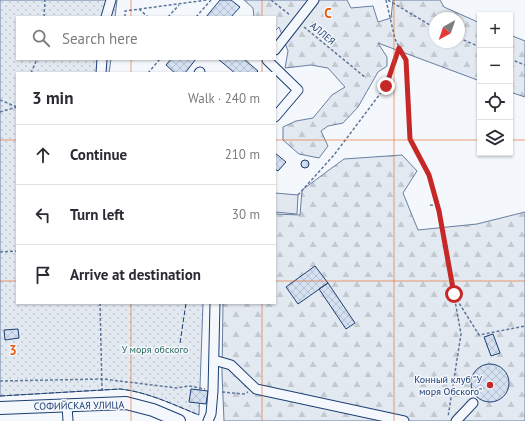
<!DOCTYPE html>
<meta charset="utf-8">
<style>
body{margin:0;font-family:"PT Sans",sans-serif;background:#f7f7f7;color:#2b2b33}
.controls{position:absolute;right:12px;top:12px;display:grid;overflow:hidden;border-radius:0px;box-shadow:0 1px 3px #0004}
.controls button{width:36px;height:36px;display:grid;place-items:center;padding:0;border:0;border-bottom:1px solid #e1e1e2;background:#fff;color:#2b2b33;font:20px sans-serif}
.compass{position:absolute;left:429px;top:12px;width:36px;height:36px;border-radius:50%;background:#fff;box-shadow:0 1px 3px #0004;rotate:220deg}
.stop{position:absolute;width:12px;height:12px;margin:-9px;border:3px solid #c62828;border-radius:50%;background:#fff}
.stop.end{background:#c62828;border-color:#fff;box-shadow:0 1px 4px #0008}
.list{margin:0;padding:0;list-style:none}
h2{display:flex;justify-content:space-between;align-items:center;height:52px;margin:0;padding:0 16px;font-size:17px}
h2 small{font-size:13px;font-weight:400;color:#7c7c81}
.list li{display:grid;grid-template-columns:26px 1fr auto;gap:12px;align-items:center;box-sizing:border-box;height:60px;padding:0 16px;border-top:1px solid #e1e1e2}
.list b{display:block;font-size:15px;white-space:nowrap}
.list em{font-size:13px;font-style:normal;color:#7c7c81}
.icon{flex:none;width:22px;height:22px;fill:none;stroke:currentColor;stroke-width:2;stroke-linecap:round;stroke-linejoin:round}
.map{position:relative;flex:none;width:525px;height:421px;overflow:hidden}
.search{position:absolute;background:#fff;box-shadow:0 1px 3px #0004;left:16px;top:16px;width:260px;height:44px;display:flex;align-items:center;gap:10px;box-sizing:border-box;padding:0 14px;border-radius:0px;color:#7c7c81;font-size:15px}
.panel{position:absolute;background:#fff;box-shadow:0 1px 3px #0004;left:16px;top:72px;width:260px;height:232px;border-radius:0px}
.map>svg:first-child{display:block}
</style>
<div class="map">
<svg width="525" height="421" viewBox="0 0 525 421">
<defs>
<pattern id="forest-firs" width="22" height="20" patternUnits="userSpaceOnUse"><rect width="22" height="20" fill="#e3e9f0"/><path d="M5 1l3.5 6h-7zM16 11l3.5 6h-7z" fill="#c2c9d1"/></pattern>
<pattern id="park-dots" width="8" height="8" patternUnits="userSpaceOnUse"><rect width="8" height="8" fill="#e3e9f0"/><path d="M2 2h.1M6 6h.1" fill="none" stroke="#c2c9d1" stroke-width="1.8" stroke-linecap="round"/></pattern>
<pattern id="building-cross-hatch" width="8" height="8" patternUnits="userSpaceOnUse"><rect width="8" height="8" fill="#d5e0f0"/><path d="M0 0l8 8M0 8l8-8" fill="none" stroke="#b6c1d1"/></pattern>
</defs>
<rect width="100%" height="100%" fill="#f4f7fb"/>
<path fill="url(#forest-firs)" stroke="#687fa3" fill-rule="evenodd" d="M244,0H347L351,8L373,6L378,22L391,18L393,0H440L444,7L480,23V81L378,43L387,57V66L378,72L358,107L343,123L328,126L321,131L328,146L319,158L299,154L283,140V127L296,121L313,118L332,95L345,87L328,68L311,65L285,68L288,51L279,27L275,31V17H254L253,8ZM435,18H459V42H435Z
M510,35L525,41V97L510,92Z
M402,155L417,171L403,193L418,230L477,224L525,212V421H224L222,373L223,303H275V214L300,215L302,190L344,159Z"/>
<path fill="url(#park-dots)" stroke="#687fa3" d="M0,0H117L115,17H17V59H111L109,73H17V303H203L199,415C174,405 148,392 120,389L0,396Z"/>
<path fill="#e3e8f0" stroke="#687fa3" d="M275,193L298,195L297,214L275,212Z"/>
<path fill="url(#building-cross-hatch)" stroke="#1d3f73" d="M220,0H231L240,7L231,17H206Z
M171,59H196L185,73H175L166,65Z
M218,59H244L258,71L256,73H235Z
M275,153L286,162L278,171L275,169Z
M301 164a4 4 0 1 1 8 0a4 4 0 1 1-8 0Z
M315,266L328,283L298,304L286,287Z
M328,283L355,323L346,329L319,289Z
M18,329L19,338L5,340L4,330Z
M493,334L500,353L491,356L484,337Z
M471 383a19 19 0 1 1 38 0a19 19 0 1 1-38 0Z
M191,389L208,391L206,404L189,402Z"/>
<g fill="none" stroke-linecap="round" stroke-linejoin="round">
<defs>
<path id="minor" d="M106,17L111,0
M275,50L314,0
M268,59L267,60L298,90L275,117
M101,73L102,59
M199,73L200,72
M214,360L231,365L256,389L404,421
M67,405L68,421
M208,421L211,414L213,391L215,303
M456,421L473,403"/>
<path id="major" d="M0,408L126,403L153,410L179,421"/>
</defs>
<use href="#minor" stroke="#1d3f73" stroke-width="11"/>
<use href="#major" stroke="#1d3f73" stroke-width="14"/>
<path stroke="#5e769c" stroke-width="1.5" stroke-dasharray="3 2" stroke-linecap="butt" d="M271,0L290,15
M386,0L395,39L406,61L410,139L429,175L438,206L461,334L448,417
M388,0L435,28
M139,9L148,17
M44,17L45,0
M125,17V11L207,0
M168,17L179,5
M196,17L211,0
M304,27L366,78
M459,38L480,47
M510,59L525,65
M31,73L37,59
M148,73L160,59
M0,100L17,107
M0,112L17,107
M298,195L334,155L386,86L399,48
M430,205L438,206
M0,252L17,251
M454,295L479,335L525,326
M100,303L102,391
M0,381L103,379L177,388L189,386L205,389
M222,392L244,394L248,392"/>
<use href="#minor" stroke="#f4f7fb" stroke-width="9"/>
<use href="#major" stroke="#f4f7fb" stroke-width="12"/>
<path stroke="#1d3f73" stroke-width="1" stroke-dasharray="5 2" stroke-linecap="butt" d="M180,343L186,303
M0,396L120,389C148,392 174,405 199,415"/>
</g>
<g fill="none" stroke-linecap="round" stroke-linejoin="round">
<path stroke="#c62828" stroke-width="5" d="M386,86L399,48L406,60L410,139L429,175L439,211L454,294"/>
</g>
<path fill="none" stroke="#e8590c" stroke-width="1" stroke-opacity="0.55" d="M131,0V17M262,0V17M394,0V421M131,59V73M262,59V73M0,140H17M275,140H480M510,140H525M0,281H17M275,281H525M131,303V421M262,303V421"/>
<circle fill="#c62828" stroke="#f4f7fb" stroke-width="1.5" cx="490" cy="385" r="4"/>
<g text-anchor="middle" stroke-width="3" stroke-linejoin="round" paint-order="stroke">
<g font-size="10" fill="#1d3f73" stroke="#f4f7fb">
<text transform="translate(323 33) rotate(40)" y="4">АЛЛЕЯ</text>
<text transform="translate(79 405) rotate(-1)" y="4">СОФИЙСКАЯ УЛИЦА</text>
</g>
<g font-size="10" fill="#2c6c60" stroke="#f4f7fb">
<text x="155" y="353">У моря обского</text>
</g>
<g font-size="10" fill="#1d3f73" stroke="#f4f7fb" text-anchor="end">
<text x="482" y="383">Конный клуб "У<tspan x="482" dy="12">моря Обского"</tspan></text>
</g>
</g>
<g font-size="13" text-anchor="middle" font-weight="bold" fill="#e8590c" stroke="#f4f7fb" stroke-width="3" stroke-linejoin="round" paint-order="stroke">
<text x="328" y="18">C</text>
<text x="13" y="355">3</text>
</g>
</svg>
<div class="controls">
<button>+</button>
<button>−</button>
<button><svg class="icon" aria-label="locate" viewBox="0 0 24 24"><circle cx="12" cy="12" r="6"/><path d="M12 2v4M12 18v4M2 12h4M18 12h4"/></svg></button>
<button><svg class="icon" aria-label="layers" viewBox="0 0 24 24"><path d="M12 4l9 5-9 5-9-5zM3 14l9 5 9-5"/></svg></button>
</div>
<svg class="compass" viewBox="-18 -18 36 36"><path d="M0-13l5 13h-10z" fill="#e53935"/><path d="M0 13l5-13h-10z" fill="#7c7c81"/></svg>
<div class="stop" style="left:454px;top:294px"></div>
<div class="stop end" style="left:386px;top:86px"></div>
<div class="search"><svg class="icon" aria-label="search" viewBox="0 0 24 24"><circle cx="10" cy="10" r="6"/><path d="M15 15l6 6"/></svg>Search here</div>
<section class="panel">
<h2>3 min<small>Walk · 240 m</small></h2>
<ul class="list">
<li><svg class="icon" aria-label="ahead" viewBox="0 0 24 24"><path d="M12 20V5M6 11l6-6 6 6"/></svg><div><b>Continue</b></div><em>210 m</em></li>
<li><svg class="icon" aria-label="left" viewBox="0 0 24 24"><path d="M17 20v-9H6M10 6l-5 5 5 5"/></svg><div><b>Turn left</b></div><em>30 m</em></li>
<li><svg class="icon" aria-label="arrive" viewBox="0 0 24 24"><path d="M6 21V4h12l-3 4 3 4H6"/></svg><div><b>Arrive at destination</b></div></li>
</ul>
</section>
</div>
